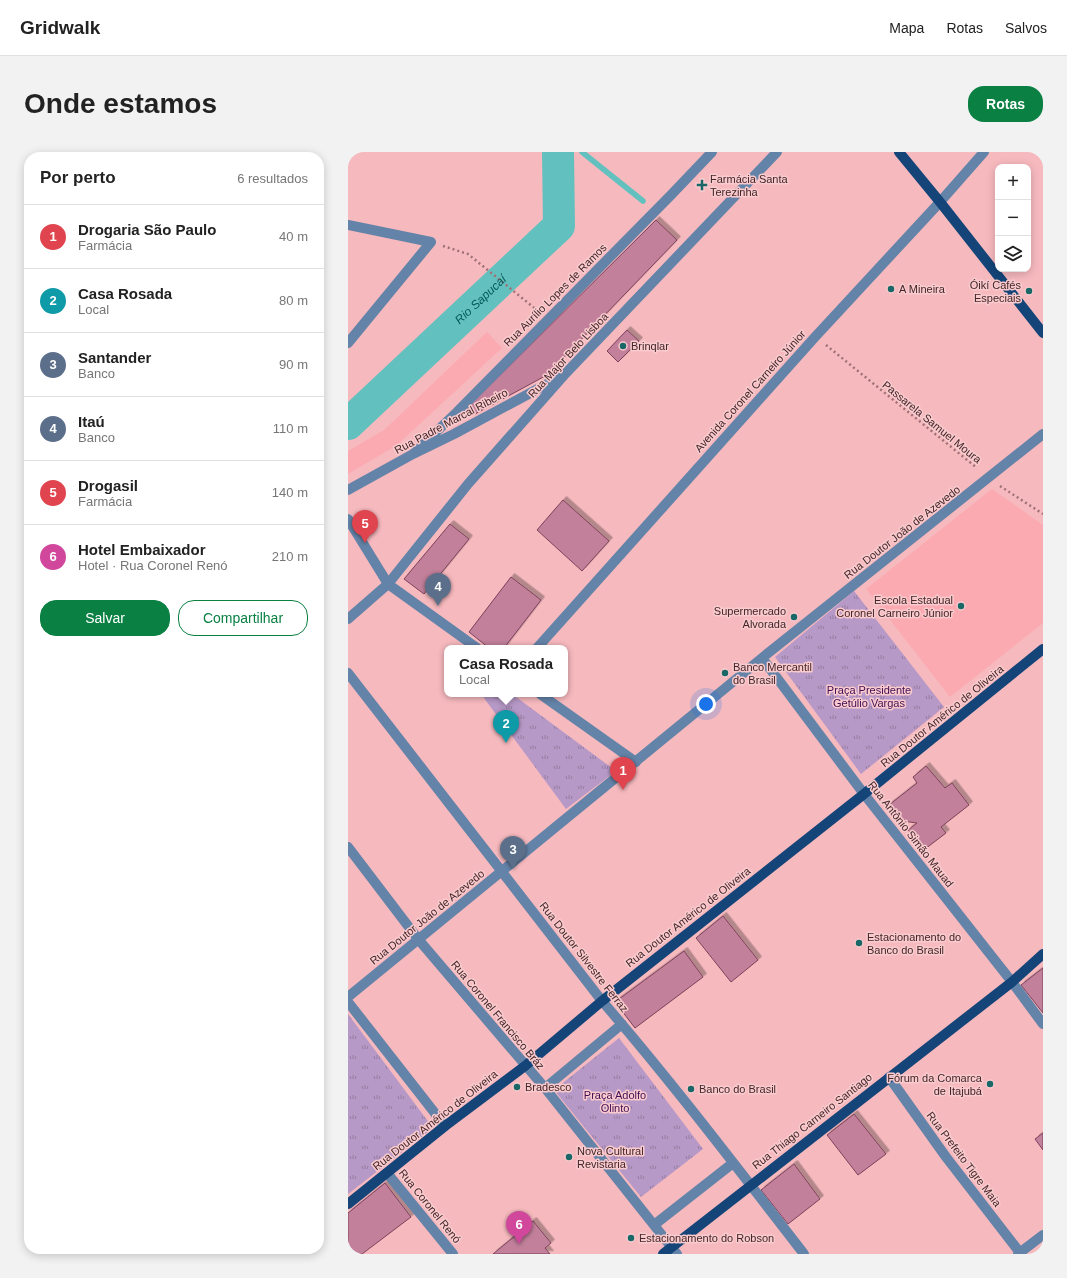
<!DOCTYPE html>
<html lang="pt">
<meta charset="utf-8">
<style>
body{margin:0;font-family:Helvetica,sans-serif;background:#f2f2f2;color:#222}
.controls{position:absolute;right:12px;top:12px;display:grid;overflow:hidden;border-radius:8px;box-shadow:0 2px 10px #0003}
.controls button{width:36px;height:36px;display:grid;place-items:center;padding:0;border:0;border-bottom:1px solid #e0e0e0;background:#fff;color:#222;font:20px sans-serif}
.you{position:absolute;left:358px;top:552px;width:14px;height:14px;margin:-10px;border:3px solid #fff;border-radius:50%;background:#1a73e8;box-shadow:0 0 0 6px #1a73e833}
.badge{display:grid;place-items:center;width:26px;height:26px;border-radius:50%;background:#0b8043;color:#fff;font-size:13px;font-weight:700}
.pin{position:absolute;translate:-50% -33px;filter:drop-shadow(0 1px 2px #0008)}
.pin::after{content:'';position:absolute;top:21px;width:14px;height:12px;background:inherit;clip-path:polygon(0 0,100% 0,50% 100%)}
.popup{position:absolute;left:96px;top:493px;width:124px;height:52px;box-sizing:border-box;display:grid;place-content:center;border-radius:8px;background:#fff;filter:drop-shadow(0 1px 3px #0005);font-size:13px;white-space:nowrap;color:#767676}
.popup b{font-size:15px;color:#222}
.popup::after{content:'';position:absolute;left:50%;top:100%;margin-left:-8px;border:8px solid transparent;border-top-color:#fff}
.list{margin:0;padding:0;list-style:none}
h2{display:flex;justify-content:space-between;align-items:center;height:52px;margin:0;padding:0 16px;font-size:17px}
h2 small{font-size:13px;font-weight:400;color:#767676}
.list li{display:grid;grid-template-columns:26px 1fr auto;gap:12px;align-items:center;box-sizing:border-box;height:64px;padding:0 16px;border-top:1px solid #e0e0e0}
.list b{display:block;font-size:15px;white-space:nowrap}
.list p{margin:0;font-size:13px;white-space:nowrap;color:#767676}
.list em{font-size:13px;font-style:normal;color:#767676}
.actions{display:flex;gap:8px;padding:12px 16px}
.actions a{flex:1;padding:9px 0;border:1px solid #0b8043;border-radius:16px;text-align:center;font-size:14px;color:#0b8043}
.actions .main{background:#0b8043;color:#fff}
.icon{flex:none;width:22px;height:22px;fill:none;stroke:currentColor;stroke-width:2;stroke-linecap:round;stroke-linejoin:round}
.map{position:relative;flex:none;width:695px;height:1102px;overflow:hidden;border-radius:16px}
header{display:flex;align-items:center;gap:24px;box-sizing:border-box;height:56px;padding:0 20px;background:#fff;border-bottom:1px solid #e0e0e0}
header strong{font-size:19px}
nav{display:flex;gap:22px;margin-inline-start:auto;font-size:14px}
.intro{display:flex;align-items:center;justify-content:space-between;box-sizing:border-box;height:96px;padding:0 24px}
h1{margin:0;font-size:28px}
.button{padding:10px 18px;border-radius:16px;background:#0b8043;color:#fff;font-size:14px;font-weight:700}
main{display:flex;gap:24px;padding:0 24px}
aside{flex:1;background:#fff;border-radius:16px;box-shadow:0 2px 10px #0003}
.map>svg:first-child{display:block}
</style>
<header>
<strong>Gridwalk</strong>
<nav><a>Mapa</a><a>Rotas</a><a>Salvos</a></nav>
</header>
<div class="intro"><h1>Onde estamos</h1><a class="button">Rotas</a></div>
<main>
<aside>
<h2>Por perto<small>6 resultados</small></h2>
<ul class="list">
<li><span class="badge" style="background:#e0444e">1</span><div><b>Drogaria São Paulo</b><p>Farmácia</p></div><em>40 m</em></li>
<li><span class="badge" style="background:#0f9aa8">2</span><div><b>Casa Rosada</b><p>Local</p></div><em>80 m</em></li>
<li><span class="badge" style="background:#5c6f8a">3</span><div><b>Santander</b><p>Banco</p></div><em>90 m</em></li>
<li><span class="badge" style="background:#5c6f8a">4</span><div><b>Itaú</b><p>Banco</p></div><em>110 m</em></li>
<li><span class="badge" style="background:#e0444e">5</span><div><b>Drogasil</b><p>Farmácia</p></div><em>140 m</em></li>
<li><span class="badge" style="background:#d1479c">6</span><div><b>Hotel Embaixador</b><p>Hotel · Rua Coronel Renó</p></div><em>210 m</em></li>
</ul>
<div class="actions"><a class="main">Salvar</a><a>Compartilhar</a></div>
</aside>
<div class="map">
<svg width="695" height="1102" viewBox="0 0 695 1102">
<defs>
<pattern id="grass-tufts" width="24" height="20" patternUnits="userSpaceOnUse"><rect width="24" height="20" fill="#b799c7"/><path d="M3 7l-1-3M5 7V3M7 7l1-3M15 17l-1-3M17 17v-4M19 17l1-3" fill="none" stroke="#967da2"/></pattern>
<filter id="shadow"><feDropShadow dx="3.5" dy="-3.5" stdDeviation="0" flood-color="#0004"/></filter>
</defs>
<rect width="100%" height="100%" fill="#f6b9be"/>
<path fill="#fcaab1" d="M139,180L154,196L49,293L0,322V299L36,278Z
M644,337L695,373V471L602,545L518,437Z"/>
<path fill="url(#grass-tufts)" d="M506,439L596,555L513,622L427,505Z
M133,542H164L268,619L218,657Z
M0,862L85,976L0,1042Z
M271,886L355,997L293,1045L206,938Z"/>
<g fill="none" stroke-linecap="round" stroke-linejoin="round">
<path stroke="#62c1bf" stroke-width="5.5" d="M234,0L295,49"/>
<path stroke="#62c1bf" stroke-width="32" id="s1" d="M0,272L211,74L210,0"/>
</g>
<path fill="#c2809b" stroke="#7d425b" filter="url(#shadow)" d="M308,68L329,88L199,223L127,262L119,256Z
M279,178L291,189L270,210L259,199Z
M215,348L261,389L234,419L189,378Z
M102,372L121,387L76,442L56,427Z
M163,425L193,448L156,496H141L121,480Z
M578,614L597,636L604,631L621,653L593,675L598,681L577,697L560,678L569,671L554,669L541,653L569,631L565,625Z
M375,764L410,808L383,830L348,786Z
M336,799L355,825L287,876L267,850Z
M695,816V861L673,833Z
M506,962L538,1002L510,1023L479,983Z
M695,981V998L687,987Z
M446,1012L472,1047L440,1072L413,1038Z
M37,1031L63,1065L14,1102H0V1061Z
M185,1069L203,1091L197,1096L202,1102H145Z"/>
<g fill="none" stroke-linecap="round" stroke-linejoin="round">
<path stroke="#9e7175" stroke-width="2.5" stroke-dasharray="2 3" stroke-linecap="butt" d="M95,94L120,102L190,159
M478,193L629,316
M652,334L695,362"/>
<path stroke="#6483a8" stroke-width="10" d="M0,73L83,90L0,191
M65,302L109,260L323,43L364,0
M0,338L65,302L106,282L212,225
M0,367L40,432L129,496
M0,467L40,432L120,332L218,221L429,0
M189,496L467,185L592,50L636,0
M414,506L516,642L664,830L695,872
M0,521L254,849C324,930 390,1017 456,1102
M192,542L288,610
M0,695L70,787L197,936L329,1102
M0,845L414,506L695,282
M0,850L97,974
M541,925L598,1005L673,1102
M197,936L274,872
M39,1021L105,1102
M306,1073L385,1011
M670,1102L695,1083"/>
<path stroke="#144478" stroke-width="10" d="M551,0L592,50L695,181
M0,1052L97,974L177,914L254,849L516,642L695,497
M315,1102L664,830L695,802"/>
</g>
<g fill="#1a6767" stroke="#f9cbce" stroke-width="1.5">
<path d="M352 27h4v4h4v4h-4v4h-4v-4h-4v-4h4z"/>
<circle cx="543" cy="137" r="4"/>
<circle cx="681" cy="139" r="4"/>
<circle cx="275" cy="194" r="4"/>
<circle cx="613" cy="454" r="4"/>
<circle cx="446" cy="465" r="4"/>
<circle cx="377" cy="521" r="4"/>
<circle cx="511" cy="791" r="4"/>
<circle cx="642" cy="932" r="4"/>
<circle cx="169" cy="935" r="4"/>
<circle cx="343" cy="937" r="4"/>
<circle cx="221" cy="1005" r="4"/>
<circle cx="283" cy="1086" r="4"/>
</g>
<g text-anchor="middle" stroke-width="3" stroke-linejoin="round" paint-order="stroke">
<g font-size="11" fill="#432628" stroke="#f9cbce" text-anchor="start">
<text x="362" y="31">Farmácia Santa<tspan x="362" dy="13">Terezinha</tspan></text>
<text x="673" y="137" text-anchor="end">Óikí Cafés<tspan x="673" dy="13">Especiais</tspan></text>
<text x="551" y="141">A Mineira</text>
<text x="283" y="198">Brinqlar</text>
<text x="605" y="452" text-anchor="end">Escola Estadual<tspan x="605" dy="13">Coronel Carneiro Júnior</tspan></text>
<text x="438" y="463" text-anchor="end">Supermercado<tspan x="438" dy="13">Alvorada</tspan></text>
<text x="385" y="519">Banco Mercantil<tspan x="385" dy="13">do Brasil</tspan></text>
<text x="519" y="789">Estacionamento do<tspan x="519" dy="13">Banco do Brasil</tspan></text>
<text x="634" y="930" text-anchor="end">Fórum da Comarca<tspan x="634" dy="13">de Itajubá</tspan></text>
<text x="177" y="939">Bradesco</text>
<text x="351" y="941">Banco do Brasil</text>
<text x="229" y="1003">Nova Cultural<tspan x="229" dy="13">Revistaria</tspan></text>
<text x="291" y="1090">Estacionamento do Robson</text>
</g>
<g font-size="11" fill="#432628" stroke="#f9cbce">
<text transform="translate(207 143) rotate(-45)" y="4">Rua Aurílio Lopes de Ramos</text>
<text transform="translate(220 203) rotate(-47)" y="4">Rua Major Belo Lisboa</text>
<text transform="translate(402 239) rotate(-48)" y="4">Avenida Coronel Carneiro Júnior</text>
<text transform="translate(103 269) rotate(-28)" y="4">Rua Padre Marcal Ribeiro</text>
<text transform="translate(584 270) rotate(39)" y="4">Passarela Samuel Moura</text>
<text transform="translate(554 380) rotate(-38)" y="4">Rua Doutor João de Azevedo</text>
<text transform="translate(594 564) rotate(-39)" y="4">Rua Doutor Américo de Oliveira</text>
<text transform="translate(563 682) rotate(52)" y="4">Rua Antônio Simão Mauad</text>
<text transform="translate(79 765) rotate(-39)" y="4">Rua Doutor João de Azevedo</text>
<text transform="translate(340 765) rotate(-38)" y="4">Rua Doutor Américo de Oliveira</text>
<text transform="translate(236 805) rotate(52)" y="4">Rua Doutor Silvestre Ferraz</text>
<text transform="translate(150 863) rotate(50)" y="4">Rua Coronel Francisco Bráz</text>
<text transform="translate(87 968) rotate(-38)" y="4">Rua Doutor Américo de Oliveira</text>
<text transform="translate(464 969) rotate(-38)" y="4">Rua Thiago Carneiro Santiago</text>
<text transform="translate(616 1007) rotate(53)" y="4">Rua Prefeito Tigre Maia</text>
<text transform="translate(82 1054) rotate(51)" y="4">Rua Coronel Renó</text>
</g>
<g font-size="11" fill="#400f53" stroke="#f9cbce">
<text x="521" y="542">Praça Presidente<tspan x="521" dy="13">Getúlio Vargas</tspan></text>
<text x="267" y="947">Praça Adolfo<tspan x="267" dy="13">Olinto</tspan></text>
</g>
<g font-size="12" font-style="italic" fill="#035b5a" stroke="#f9cbce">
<text dy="4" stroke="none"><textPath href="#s1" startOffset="182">Rio Sapucaí</textPath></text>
</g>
</g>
</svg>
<div class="controls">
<button>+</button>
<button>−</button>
<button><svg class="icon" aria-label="layers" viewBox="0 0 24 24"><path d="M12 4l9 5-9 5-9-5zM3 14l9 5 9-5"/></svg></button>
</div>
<div class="you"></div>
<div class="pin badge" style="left:275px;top:638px;background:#e0444e">1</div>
<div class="pin badge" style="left:158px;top:591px;background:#0f9aa8">2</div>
<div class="popup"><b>Casa Rosada</b>Local</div>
<div class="pin badge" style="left:165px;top:717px;background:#5c6f8a">3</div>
<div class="pin badge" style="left:90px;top:454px;background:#5c6f8a">4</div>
<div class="pin badge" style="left:17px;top:391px;background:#e0444e">5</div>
<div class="pin badge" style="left:171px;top:1092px;background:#d1479c">6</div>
</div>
</main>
